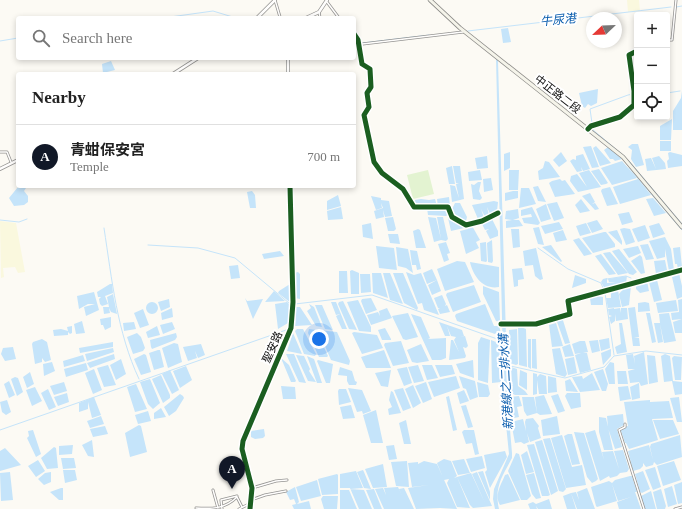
<!DOCTYPE html>
<meta charset="utf-8">
<style>
body{margin:0;font-family:"Times New Roman","Noto Sans TC",serif;background:#f6f6f6;color:#222}
.controls{position:absolute;right:12px;top:12px;display:grid;overflow:hidden;border-radius:4px;box-shadow:0 2px 6px #0003}
.controls button{width:36px;height:36px;display:grid;place-items:center;padding:0;border:0;border-bottom:1px solid #e0e0e0;background:#fff;color:#222;font:20px sans-serif}
.compass{position:absolute;left:586px;top:12px;width:36px;height:36px;border-radius:50%;background:#fff;box-shadow:0 2px 6px #0003;rotate:247deg}
.you{position:absolute;left:319px;top:339px;width:14px;height:14px;margin:-10px;border:3px solid #fff;border-radius:50%;background:#1a73e8;box-shadow:0 0 0 6px #1a73e833}
.badge{display:grid;place-items:center;width:26px;height:26px;border-radius:50%;background:#111827;color:#fff;font-size:13px;font-weight:700}
.pin{position:absolute;translate:-50% -33px;filter:drop-shadow(0 1px 2px #0008)}
.pin::after{content:'';position:absolute;top:21px;width:14px;height:12px;background:inherit;clip-path:polygon(0 0,100% 0,50% 100%)}
.list{margin:0;padding:0;list-style:none}
h2{display:flex;justify-content:space-between;align-items:center;height:52px;margin:0;padding:0 16px;font-size:17px}
h2 small{font-size:13px;font-weight:400;color:#767676}
.list li{display:grid;grid-template-columns:26px 1fr auto;gap:12px;align-items:center;box-sizing:border-box;height:64px;padding:0 16px;border-top:1px solid #e0e0e0}
.list b{display:block;font-size:15px;white-space:nowrap}
.list p{margin:0;font-size:13px;white-space:nowrap;color:#767676}
.list em{font-size:13px;font-style:normal;color:#767676}
.icon{flex:none;width:22px;height:22px;fill:none;stroke:currentColor;stroke-width:2;stroke-linecap:round;stroke-linejoin:round}
.map{position:relative;flex:none;width:682px;height:509px;overflow:hidden}
.search{position:absolute;background:#fff;box-shadow:0 2px 6px #0003;left:16px;top:16px;width:340px;height:44px;display:flex;align-items:center;gap:10px;box-sizing:border-box;padding:0 14px;border-radius:4px;color:#767676;font-size:15px}
.panel{position:absolute;background:#fff;box-shadow:0 2px 6px #0003;left:16px;top:72px;width:340px;height:116px;border-radius:4px}
.map>svg:first-child{display:block}
</style>
<div class="map">
<svg width="682" height="509" viewBox="0 0 682 509">
<rect width="100%" height="100%" fill="#fcfaf4"/>
<path fill="#faf8de" d="M627,0H639L640,11L628,12Z
M0,221L16,223L25,272L18,273L15,267L3,268L4,277L1,278Z"/>
<path fill="#e3f3d1" d="M428,170L434,194L413,199L407,175Z"/>
<path fill="#c5e4fa" d="M508,28L511,42L503,43L501,29Z
M496,58L498,61L508,406L512,453V458C502,477 494,487 499,509H495L493,499L494,489L509,454L504,405Z
M111,61L115,70L103,73L102,64Z
M598,89L597,103L591,106L588,104L585,108L582,106L579,93Z
M682,91V130H673V111L681,98Z
M672,119L671,140H660V126Z
M660,141H671V151H660Z
M632,144H638L644,165L636,167L631,159L632,150L628,147Z
M591,146L599,167L592,168L583,147Z
M596,146L611,163L600,166L593,148Z
M608,147L622,159L615,161L613,159H610L604,150Z
M510,152V168L504,171V154Z
M561,152L567,161L559,167L553,160Z
M670,152L682,155V166L668,168L667,161L669,159L668,153Z
M583,154L590,169L583,171L581,167L582,171L577,172L570,161L573,159L576,160V156Z
M487,156L488,168L477,169L475,158Z
M659,156L665,163L666,169L647,171L645,159L651,158L656,169L652,158Z
M545,161L549,162L560,177L539,180L538,171L543,168Z
M622,161L637,178L612,185L601,168Z
M452,166L455,184H449L446,168Z
M453,166H460L464,199L452,202L450,185L455,186L459,198L456,184L459,183H456Z
M599,169L608,183L606,184L601,185L591,171Z
M480,170L482,180L469,181L468,172Z
M509,170H519L518,190H509Z
M589,170L601,187L578,192L570,181L571,176L577,174L587,187L579,173Z
M491,178L493,190L484,192L483,179Z
M560,179L562,181L565,180L575,194L555,197L549,183L552,181Z
M638,179L651,195L620,204L613,187Z
M478,182H481L479,191L482,198L480,200L473,199L471,184L474,185Z
M538,186L546,202L538,201L533,187Z
M18,187L26,188L24,191L28,196V202L24,205L14,206L9,198Z
M610,187L618,204L607,206L601,191L602,189Z
M521,188H529L536,204L519,208Z
M252,191L255,195L256,208H250L247,192Z
M513,191H518V198L505,201V193Z
M590,193L595,202L592,204L595,203L599,209L595,210L582,196Z
M338,195L341,206L327,210V201Z
M371,196L381,198V200L389,201L392,216L385,217L383,210L384,217L376,219L374,211L383,208L381,203L382,208L376,210Z
M449,197L450,206L438,207L437,199Z
M653,198L666,213L654,216L646,199Z
M421,199L429,200L435,199L437,206H415V200Z
M581,199L590,211L580,213L575,205Z
M494,201L498,202L497,211L490,214L487,207L489,215L485,217L481,209L484,218L478,219L472,205Z
M557,202L564,218L554,221L547,204Z
M455,203H460L467,217L466,221L454,214L452,209Z
M546,204L551,219L541,222L536,209Z
M341,207L343,219L328,220L327,211Z
M532,207L540,223L538,225L524,223L522,218L532,217L531,214L521,216V210Z
M427,208H446L450,213L446,216L428,215Z
M518,209L519,218L513,220H519L523,226L506,228V221L512,220L505,219L506,211Z
M629,212L633,222L622,225L618,214Z
M393,217L396,229L394,231H388L385,218Z
M428,217L436,218L441,239L437,217H443L448,239L446,241L441,240L434,242Z
M452,217L465,225L464,228L451,231L448,218Z
M491,217L498,231V236L490,239L486,231L489,229L485,230L481,222Z
M597,220L603,229L592,233L587,223Z
M559,222L563,229L545,234L541,226Z
M371,223L373,239L363,237L362,225Z
M586,223L591,233L580,236L576,226Z
M659,223L665,234L653,238L649,226Z
M471,224L480,240L476,242L479,248L466,254L460,231L468,229V225Z
M645,225L650,238L638,242L632,229Z
M539,227L544,245L538,244L533,228Z
M624,228L630,229L635,242L626,245L620,229Z
M418,229L420,230L426,248H416L413,231Z
M511,229H519L520,247L513,248Z
M563,230L567,240L556,242L553,233Z
M617,230L622,241V245L608,232Z
M604,232H606L615,244V247L593,253L582,238Z
M388,234H398L400,244L390,243Z
M665,237L671,249L674,270L669,271L665,249V257L657,259L649,241Z
M579,238L592,254L584,256L573,240Z
M492,240L493,261L492,263L488,262L487,243Z
M446,242L450,253L447,254L449,260L444,262L438,244Z
M486,242L487,261L486,262L481,261L480,243Z
M648,244L654,259L646,260L640,245Z
M551,245L562,261L561,262L542,247Z
M376,246L394,248L397,270L379,268Z
M638,246L641,253L629,258L623,249Z
M396,247L408,249L413,273L406,268L398,266Z
M680,247L682,267L678,269L677,264H675L673,248Z
M536,248L543,279L540,280L535,276L533,265L525,266L523,251Z
M619,249L637,272L633,275L629,274L612,251Z
M410,250L417,251L421,269L417,270L416,265H412Z
M280,251L284,256L264,259L262,254Z
M610,252L628,273L618,275L603,253Z
M601,254L616,274L609,275L595,256Z
M640,255L642,257L645,273L641,274L631,261Z
M665,260L667,270L656,274L654,261Z
M457,261L465,262L474,282L445,291L437,269Z
M470,262L499,267V287C483,290 473,276 470,262Z
M238,265L240,278L231,279L229,266Z
M522,268L524,279L518,280V286L514,287L512,269Z
M432,269L437,280L427,284L423,273Z
M352,270L359,273V294H351L350,271Z
M339,271H347L348,293H339Z
M298,272L300,274V299L295,298L294,273Z
M406,272L414,275L421,273L439,315L424,310L422,303L418,304Z
M372,273H381L388,298L373,293Z
M383,273H390L403,304L390,300Z
M393,273H403L418,308L417,310L404,303Z
M679,273L682,286V297L677,299L672,277Z
M360,274H370L371,292L361,293Z
M575,275L586,279V283L572,288Z
M627,276L626,283L605,289L601,282L603,279L607,278V283L616,282H609L608,279Z
M437,280L441,291L432,295L428,285Z
M657,280L662,300L654,302L649,282Z
M647,281L649,291L640,293L636,289V284Z
M110,284H112L113,293L105,296L108,304L102,306L100,304L99,299L101,297H98L97,292Z
M290,284L291,303L278,293L279,291Z
M474,285L481,302L453,312L446,295L447,293Z
M483,286L499,292L500,322L496,321L483,294Z
M631,286L629,305L622,307L619,294L625,287Z
M618,290L621,307L608,308L606,298H611V292Z
M274,291L285,301L265,302Z
M94,292L99,310L86,316L84,307L95,304H88L79,309L77,296Z
M113,294L117,314L111,312L109,308L110,313L104,314L103,307H109L107,297Z
M442,295L446,304L445,306L447,305L450,312L440,314L438,309L440,308H438L434,298Z
M598,296L603,297V305H591L590,298Z
M245,298L247,301L263,299L253,319Z
M371,298L377,310L366,314L361,301L362,299Z
M169,299L170,307L161,311L158,302Z
M682,299V319L672,320L671,313L679,312L678,300Z
M358,300L371,327V332L359,331L347,302Z
M676,300L678,311L658,313L656,303Z
M343,301L357,330L349,329L338,304L339,302Z
M146 308a6 6 0 1 1 12 0a6 6 0 1 1-12 0Z
M287,302L290,305L288,323L278,329L275,304Z
M331,302H336L347,329H342L336,316L340,314L336,315Z
M645,302L649,303L650,311L638,312V303Z
M309,304L314,307L322,327L316,326L307,311L311,308Z
M485,304L494,326H499L501,333L498,335L457,321L455,316L456,314Z
M315,305H322L333,330L325,329Z
M296,307H300L312,325L295,326Z
M635,307L639,337L634,338H639L640,346H633L628,308Z
M172,308L173,317L162,320L161,313Z
M387,308L392,318L371,325L367,315L378,312L380,316L379,311Z
M143,309L149,325L140,328L134,313Z
M614,309L620,308L621,313V308H627L628,319L616,321L615,314V321L611,324L609,317L612,316L609,315L608,309L614,308V311Z
M408,313L418,337L406,340L403,339L392,316Z
M646,313H650L656,342L652,343Z
M669,313L676,341L664,343L660,324L663,342L658,343L654,323H660L659,314Z
M411,314L421,317L430,338L428,339L446,338V358L441,360H432Z
M111,317V327L105,330L103,325H101L100,319Z
M562,317L570,343L565,344L556,319Z
M682,319V333H675L673,322Z
M82,321L85,333L76,334L74,324Z
M134,322L136,329L124,331L123,323Z
M172,322L175,329L163,334L160,325Z
M439,322L462,330L464,336L460,337L465,336L468,346L466,348L463,347L466,356L465,358L449,360L451,340H453L459,352L454,340L456,337L451,336L447,326L450,336H445Z
M556,323L563,346L552,347L549,325Z
M619,323H622L627,352L617,354L615,347L621,344Z
M72,326V333L70,334L68,332V335L54,336L53,330L61,329L68,331L67,327Z
M157,326L160,335L148,338L146,332Z
M518,326L526,329L527,367L519,365Z
M385,328L391,339V340H382L378,330Z
M297,329H303L316,354L315,356L304,354L295,331Z
M309,329L316,330L328,356L327,357H319L308,333Z
M517,329L518,364L516,365L510,363L509,330Z
M318,330L337,332L350,361L349,365L331,360Z
M354,332L377,335L383,348L362,354L352,333Z
M137,333L141,337L145,348L143,351L133,354L127,337Z
M176,333L177,337L175,340L152,349L151,347L150,340Z
M293,333L302,354L287,351Z
M481,337L490,340L488,383L478,380V343Z
M609,338L610,348L601,351L599,340Z
M42,339L47,342L51,360L45,362L42,358V362L35,364L32,344L33,342Z
M528,339H531V369L528,367Z
M532,339H536L537,369L532,368Z
M491,340L501,344V382L492,383Z
M598,340L600,351L592,353L589,341Z
M401,341L409,363L393,366L384,345L385,343Z
M580,341H585L588,352L583,353H587L591,370L580,373L575,355L581,353L575,354L572,344Z
M113,342V347L80,353L79,348Z
M174,343L178,344L182,362L168,368L162,348Z
M201,344L205,355L198,358L195,351L197,358L188,361L183,347Z
M421,344L429,361L417,363L412,362L407,350Z
M570,344L574,356L565,357L562,347Z
M13,347L16,359L5,361L1,354L3,348Z
M113,348L114,352L87,361L85,354Z
M560,348L567,374L565,377L556,374L552,349Z
M611,349V356L603,365L601,353Z
M158,350H160L164,367L154,370L149,353Z
M384,350L391,368H366L361,357Z
M644,352L648,384L641,386L639,382L630,383L628,371L635,369H628L626,355L633,354L635,364L634,356Z
M114,354L115,359L90,368L87,363Z
M144,354L146,355L151,372L141,375L134,359Z
M286,354H294L306,383L299,382Z
M665,354L670,356L673,381L682,382V394L675,395L672,381L664,382L661,356Z
M83,355L85,361L64,367L63,361Z
M296,355L304,356L310,369L309,371L316,382L308,381Z
M647,355L655,356L658,382L649,384Z
M307,356L314,359L322,383H317Z
M674,356L682,357L681,380H675L672,358Z
M574,357L577,373L568,375L565,359Z
M281,358L289,365L296,381L295,382H291Z
M121,359L126,374L116,380L110,365Z
M318,360L333,364L330,383H326L317,361Z
M473,360L474,378L460,373L456,364Z
M52,362L55,371L44,376L43,364Z
M610,362L614,363L615,384H609L605,369Z
M86,363L88,370L66,377L64,369Z
M108,365L116,385L104,387L97,368Z
M418,365L424,381L414,383L408,367Z
M422,365H432L438,378L427,380Z
M435,365H452L455,374L440,377Z
M186,366L192,380L180,388L173,371Z
M340,367L352,371L355,381L357,382L356,385H349L347,381V376L338,375Z
M407,367L412,383L404,386L397,369Z
M511,367L517,369L518,386L525,391L528,395H515L511,393L509,384Z
M94,369L102,390L93,394L85,373Z
M603,369L608,384L606,391H602L594,372Z
M170,370L179,390L172,394L162,374Z
M391,370L388,387L381,386L375,373Z
M520,370L527,373V390L519,385Z
M617,371H626L628,384H618Z
M30,372L34,384L27,388L23,377Z
M533,373L537,374V377L540,374L546,376L547,394H539L537,380V394L533,395Z
M592,373L600,390L580,392L572,377L582,376L583,379Z
M161,375L170,395V398L163,403L152,379Z
M456,376L460,388L434,397L428,382Z
M459,376L475,381L478,397L470,400L466,389L463,388Z
M548,376L556,378L557,392L548,393Z
M15,377L18,378L23,392L17,396L11,379Z
M150,379L160,403L153,409L148,404L140,382Z
M570,379L578,392L566,391L565,381Z
M9,381L15,395L9,398L4,384Z
M64,382L67,391L54,395L50,386Z
M426,382L432,399L423,403L415,386Z
M477,382L488,385L490,394L488,397H479Z
M639,383L640,398L632,400L630,387Z
M136,384L147,409L135,412L127,387Z
M413,385L421,403L413,408L405,389Z
M281,386L295,387L296,399H283Z
M628,386L631,399L620,401L618,387Z
M35,387L42,401L32,406L26,390Z
M348,388L362,390L371,411L363,414L362,411L357,412Z
M403,388L411,408L403,411L394,390Z
M48,389L56,407L49,410L41,393Z
M339,389H346L351,402L339,405L338,391Z
M464,390L469,401L460,404L457,393Z
M391,391L393,392L401,413L389,415L388,409L392,407L389,400Z
M67,393L69,402L58,406L54,397Z
M567,393H580L581,407L571,409L565,396Z
M180,394L183,396L184,398L176,411L169,416L164,407Z
M558,394L565,411L558,413L551,396Z
M544,395L552,414L540,415L537,413L527,416L524,411L522,397H534L537,413L535,397Z
M449,396L457,430L453,431L446,397Z
M519,396L522,406L517,407L519,417L514,418L513,416H511L510,397Z
M94,397L101,415L92,418L88,402V409L79,412V403Z
M679,397L682,422H677L670,398Z
M7,400L11,412L6,415L2,412L0,402Z
M650,400V402L669,401L673,418L652,419L658,440L629,449L626,443H625L620,428L628,426L624,402Z
M351,405L355,418L343,419L340,407Z
M466,405L473,427L468,428L461,406Z
M161,408L166,417L154,419V413Z
M376,410L383,443H371L363,415Z
M148,411L151,421L138,424L135,415Z
M623,414L624,425L617,429L622,447L615,449L608,428L607,416Z
M101,416L104,424L90,428L87,421Z
M557,416L560,434L543,436L541,420Z
M599,417L606,418L613,450H604L599,432Z
M533,418L539,426L538,428L541,438L530,442L527,433L529,442L524,444L521,442L515,443L511,422L523,419L526,431L525,422L526,419Z
M406,420L411,444H404L399,423Z
M653,420H673L679,434L660,439Z
M139,425L141,426L147,452L130,457L125,433Z
M105,426L108,434L93,437L90,429Z
M264,429L265,436L263,438L255,439L251,437V431Z
M33,430L41,454L36,457L27,438L29,436L28,431Z
M464,430H474L479,454L475,455L472,443L466,444L462,432Z
M595,430L604,460L602,452L613,451L619,469L614,451L623,450L629,469L627,472L620,473L617,476L610,478L609,476L600,481L585,433Z
M574,432L584,433L598,479L596,481L592,483L587,477Z
M568,434H572L580,464L572,465L564,436Z
M562,435L572,467L582,465L586,485L566,488L551,438Z
M680,435L682,457L657,465L654,462L653,465L646,467L643,463V466L640,469L633,471L628,451L649,445L653,460L650,447L651,444Z
M550,438L566,489L563,492L559,491L543,439Z
M92,440L94,457L88,456L82,445Z
M542,440L558,491L551,495L535,442Z
M534,444L550,495L548,496H542L527,445Z
M73,445L72,454L59,455V446Z
M394,445L397,459L389,460L386,446Z
M54,447L56,448L58,468L47,469L41,458Z
M5,448L21,465L0,471V451Z
M505,451L507,457L490,488L485,472L487,470L484,455Z
M527,451L534,472L526,474L521,455Z
M516,453L519,454L531,496L527,500H521L508,471Z
M482,456L485,468L471,472L466,459Z
M74,458L76,468L63,469L61,458Z
M444,459L451,461L457,476L454,478L457,477L470,508L457,507L447,483L449,479L444,480L437,463Z
M464,459L470,473L458,475L452,461Z
M38,460L45,471L36,477L28,466Z
M407,461L409,487L396,486L391,462Z
M424,461L437,464L457,509L440,508L430,486L440,508L416,509L408,488L429,485L412,487L408,463L418,462V464Z
M674,461L681,480L663,486L657,466Z
M383,464L387,487L373,488L365,469Z
M655,467L661,487L653,490L645,470Z
M63,470H75L77,480L65,483Z
M363,470L364,472L371,489L364,488L357,472Z
M356,471L363,488L350,489L364,490L372,509H359L350,488H340V474Z
M483,471L490,492V500L478,472Z
M643,471L650,489L642,493L640,492L635,474Z
M10,472L13,500L1,501L0,473Z
M51,472V482L44,485L38,479L45,473Z
M477,472L492,506L473,508L470,505L457,477L471,473L485,503L472,474Z
M534,473L541,498L536,499L532,494L526,475Z
M337,474L338,475V494L322,495L318,479Z
M508,474L520,500L500,505C494,495 501,485 505,475Z
M630,476H632L637,492H635L641,509H619L617,502L631,497L618,501L612,484L617,501L597,507L596,506L591,487L609,481L612,483L615,480Z
M317,480L321,496L301,501L296,487Z
M682,482V503L678,504L674,485Z
M672,486L677,504L668,507L664,489Z
M295,487L299,502L297,504L309,501L311,509H294L292,505L296,504L294,499L290,500L286,492Z
M398,487L404,500L399,489L404,488L414,509H384L375,489L383,488L386,495L384,488Z
M61,488H63V500H59L50,492Z
M587,488L595,509H577L571,493L576,492L579,500L577,492Z
M374,489L382,509H374L366,490Z
M661,489L666,506L665,509H657L653,492Z
M340,490H349L357,509H340Z
M651,491L656,509H645L641,496Z
M571,493L576,509H567L563,496Z
M323,496H338L337,509H324L321,499Z
M549,499L552,509H538L536,506L537,509H530L528,504L533,502L536,504Z"/>
<g fill="none" stroke-linecap="round" stroke-linejoin="round">
<path stroke="#c5e4fa" stroke-width="1" d="M676,7L682,6
M163,18L213,11L236,18
M468,31L671,7
M444,34L460,32
M0,41L18,38
M354,44L429,35
M667,93L680,91
M624,156L593,130L590,109L628,95L637,93
M629,161L682,224
M629,168L682,230
M0,220L19,222L27,219
M104,228C112,280 117,332 139,379
M148,245L198,248L235,258L289,303L295,304L372,295L503,341
M538,248L568,269L601,283L605,293L614,355
M607,279L626,276L631,278
M636,279H642L643,282L682,272
M506,365L565,378L604,367L614,356L646,351L682,355
M0,430L289,329"/>
<defs>
<path id="minor" d="M275,0L280,17
M327,2L339,18
M319,12L320,18
M354,34L358,40L362,64L370,69L371,87L367,93L369,107L364,115L374,162L382,173L403,189L414,207H448L452,217L466,225L482,221L498,213
M667,40H672L676,0
M354,45L463,32
M588,129L591,126L620,117L634,105V91L629,55L637,51
M0,152H7L11,162
M501,324H536L570,314L568,301L682,270
M625,424V427L619,430L644,509
M252,488L276,481L287,480
M213,490L218,508
M251,500L265,495L286,491
M196,508C212,509 225,509 237,497L242,507
M222,509L221,500L237,496
M239,509L249,504
M675,509L682,507"/>
<path id="tertiary" d="M257,18L275,0
M306,18L319,12L327,0
M288,58V74
M173,74L198,58
M0,169L18,160
M250,509L252,488L242,449L243,441L291,328L293,302L290,186"/>
<path id="secondary" d="M430,0L460,28L623,157L682,227"/>
</defs>
<use href="#minor" stroke="#959492" stroke-width="3"/>
<use href="#tertiary" stroke="#959492" stroke-width="4"/>
<use href="#secondary" stroke="#8c8b88" stroke-width="4.5"/>
<use href="#minor" stroke="#fffefd" stroke-width="1.5"/>
<use href="#tertiary" stroke="#fffefd" stroke-width="2.5"/>
<use href="#secondary" stroke="#f5f4ea" stroke-width="3"/>
<defs>
<path id="cycleway" d="M354,34L358,40L362,64L370,69L371,87L367,93L369,107L364,115L374,162L382,173L403,189L414,207H448L452,217L466,225L482,221L498,213
M588,129L591,126L620,117L634,105V91L629,55L637,51
M501,324H536L570,314L568,301L682,270
M250,509L252,488L242,449L243,441L291,328L293,302L290,186"/>
</defs>
<use href="#cycleway" stroke="#fff" stroke-width="8"/>
<use href="#cycleway" stroke="#1b5e20" stroke-width="5"/>
</g>
<g text-anchor="middle" stroke-width="4" stroke-linejoin="round" paint-order="stroke">
<g font-size="11" fill="#0e0e0e" stroke="#fff">
<text transform="translate(558 94) rotate(38)" y="4">中正路二段</text>
<text transform="translate(272 347) rotate(-66)" y="4">聖安路</text>
</g>
<g font-size="12" font-style="italic" fill="#0a5dae" stroke="#fff">
<text transform="translate(558 20) rotate(-6)" y="4">牛尿港</text>
<text transform="translate(506 382) rotate(-93)" y="4">新港線之二排水溝</text>
</g>
</g>
</svg>
<div class="controls">
<button>+</button>
<button>−</button>
<button><svg class="icon" aria-label="locate" viewBox="0 0 24 24"><circle cx="12" cy="12" r="6"/><path d="M12 2v4M12 18v4M2 12h4M18 12h4"/></svg></button>
</div>
<svg class="compass" viewBox="-18 -18 36 36"><path d="M0-13l5 13h-10z" fill="#e53935"/><path d="M0 13l5-13h-10z" fill="#767676"/></svg>
<div class="you"></div>
<div class="pin badge" style="left:232px;top:489px">A</div>
<div class="search"><svg class="icon" aria-label="search" viewBox="0 0 24 24"><circle cx="10" cy="10" r="6"/><path d="M15 15l6 6"/></svg>Search here</div>
<section class="panel">
<h2>Nearby<small></small></h2>
<ul class="list">
<li><span class="badge">A</span><div><b>青蚶保安宮</b><p>Temple</p></div><em>700 m</em></li>
</ul>
</section>
</div>
